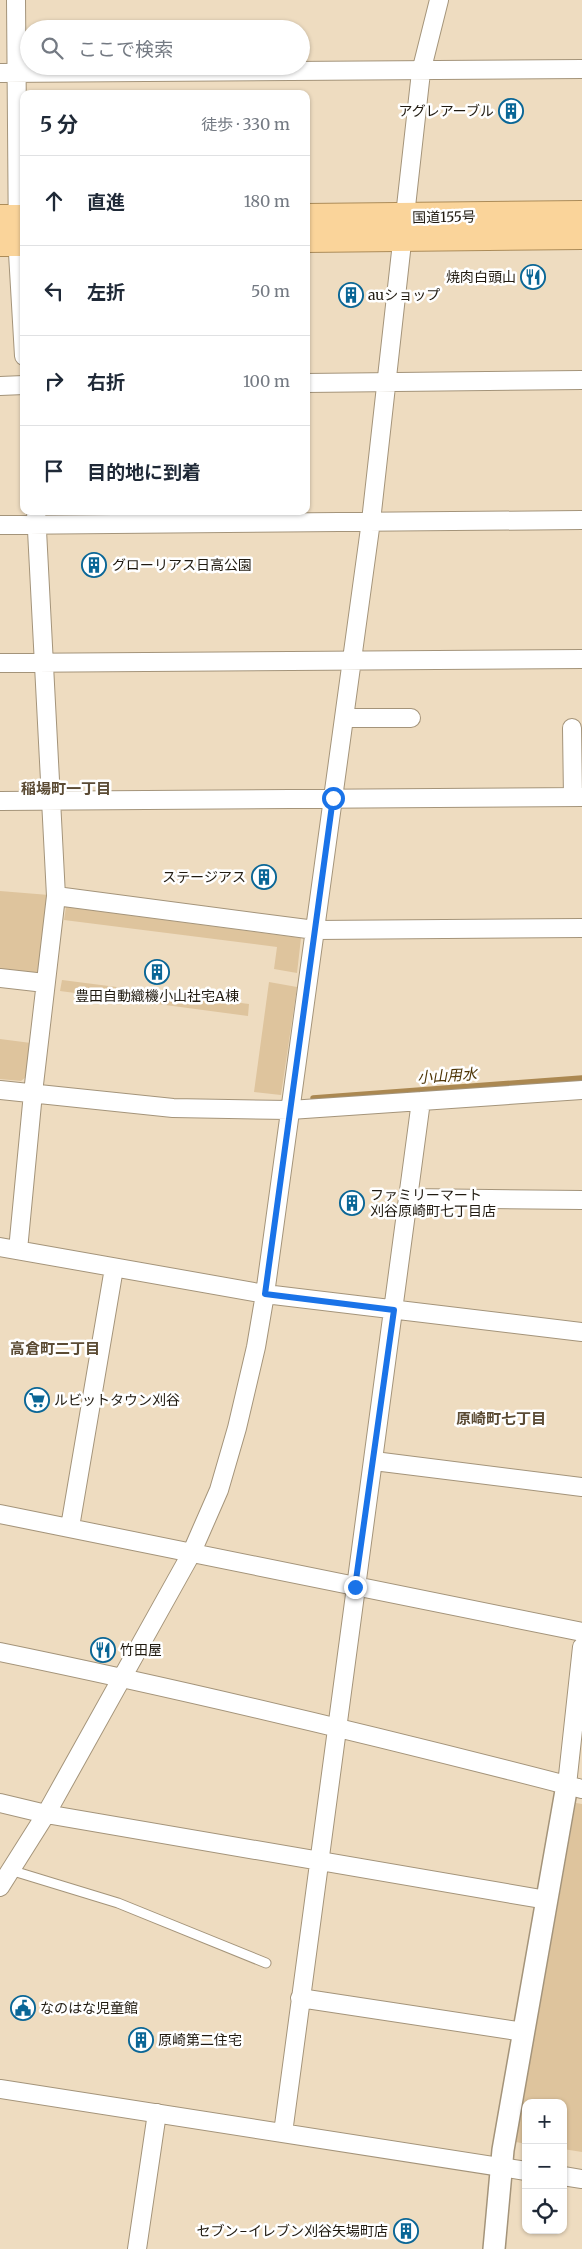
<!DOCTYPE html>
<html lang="ja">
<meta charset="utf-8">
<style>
body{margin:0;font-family:Merriweather,"Noto Sans JP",serif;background:#f6f6f7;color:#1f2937}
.controls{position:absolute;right:15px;bottom:15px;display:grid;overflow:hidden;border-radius:10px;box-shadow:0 1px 4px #0004}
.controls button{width:45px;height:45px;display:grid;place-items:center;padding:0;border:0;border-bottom:1px solid #e0e1e3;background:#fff;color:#1f2937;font:25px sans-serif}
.stop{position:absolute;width:15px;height:15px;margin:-11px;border:4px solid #1a73e8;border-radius:50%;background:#fff}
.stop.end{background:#1a73e8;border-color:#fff;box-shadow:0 1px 5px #0008}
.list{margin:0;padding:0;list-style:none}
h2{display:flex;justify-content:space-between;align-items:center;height:65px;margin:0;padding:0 20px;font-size:21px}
h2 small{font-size:16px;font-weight:400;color:#747a83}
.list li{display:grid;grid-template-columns:32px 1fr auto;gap:15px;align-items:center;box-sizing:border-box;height:90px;padding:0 20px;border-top:1px solid #e0e1e3}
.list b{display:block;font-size:19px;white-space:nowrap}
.list em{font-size:16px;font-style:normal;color:#747a83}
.icon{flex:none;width:28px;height:28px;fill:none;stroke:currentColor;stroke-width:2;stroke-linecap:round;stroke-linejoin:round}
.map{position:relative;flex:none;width:582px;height:2249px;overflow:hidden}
.search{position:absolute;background:#fff;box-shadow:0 1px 4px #0004;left:20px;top:20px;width:290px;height:55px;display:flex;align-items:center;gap:12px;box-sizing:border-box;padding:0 18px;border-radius:28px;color:#747a83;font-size:19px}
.panel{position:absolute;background:#fff;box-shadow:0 1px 4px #0004;left:20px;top:90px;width:290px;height:425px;border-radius:10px}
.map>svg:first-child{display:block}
</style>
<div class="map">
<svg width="582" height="2249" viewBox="0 0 582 2249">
<rect width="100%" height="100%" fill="#eedcc0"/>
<path fill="#dec49d" d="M0,891L49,895L38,975L0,971Z
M66,907L301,938L297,973L274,969L277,947L64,920Z
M62,980L249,1004L248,1016L60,991Z
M269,982L297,987L281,1095L254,1092Z
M0,1039L31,1043L27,1076L21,1081L0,1079Z
M576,1803L582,1804V2152L563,2149V2103H526V2144L516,2142Z"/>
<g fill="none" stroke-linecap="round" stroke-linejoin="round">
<path stroke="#ab8851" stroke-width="5.5" d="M313,1098L582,1078"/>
<defs>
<path id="service" d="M10,1870L118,1903L266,1963"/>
<path id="minor" d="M16,0L18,253L24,356
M0,73L582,69
M306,383L582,380
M0,386L24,385
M0,525L582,520
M0,663L582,659
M344,718H411
M572,728L573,797
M0,801L582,797
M56,896L315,930L582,928
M0,978L45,983
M0,1090L173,1108L290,1110L582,1090
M409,1198L582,1200
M0,1247L265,1294L582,1332
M18,1250L33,1093L56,896L36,511
M374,1461L582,1487
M0,1514L582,1632
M70,1527L114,1268
M0,1652C195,1692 389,1739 582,1789
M567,1785L582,1647
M0,1803L46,1814L547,1900
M0,1887L46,1814L191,1554L219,1490L237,1428L256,1347L265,1294L371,521L421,72L439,0
M300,1998L524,2032
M0,2089L526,2171
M283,2133L421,1101
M563,2176L582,2179
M137,2249L157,2113"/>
<path id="tertiary" d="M494,2249L503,2150L567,1785"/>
<path id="trunk" d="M306,218L582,215
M0,219H24
M306,238L582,235
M0,242H24"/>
</defs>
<use href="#service" stroke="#a4947a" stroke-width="11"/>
<use href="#minor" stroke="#a4947a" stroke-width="20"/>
<use href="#tertiary" stroke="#a4947a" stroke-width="24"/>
<use href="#trunk" stroke="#ac8c59" stroke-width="30"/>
<use href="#service" stroke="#fff" stroke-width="9"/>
<use href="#minor" stroke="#fff" stroke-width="18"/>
<use href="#tertiary" stroke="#fff" stroke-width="21"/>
<use href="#trunk" stroke="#fad49a" stroke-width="28"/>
</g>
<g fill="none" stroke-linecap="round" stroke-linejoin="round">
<path stroke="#1a73e8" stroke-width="6" d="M333,798L265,1294L394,1310L355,1587"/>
</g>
<defs>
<symbol id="building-ring" viewBox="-11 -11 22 22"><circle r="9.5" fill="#fff" stroke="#0a6696" stroke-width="1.5"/><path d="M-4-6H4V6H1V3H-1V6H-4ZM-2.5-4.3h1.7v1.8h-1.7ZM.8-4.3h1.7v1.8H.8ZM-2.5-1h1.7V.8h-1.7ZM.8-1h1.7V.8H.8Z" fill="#0a6696"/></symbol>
<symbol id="restaurant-ring" viewBox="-11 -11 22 22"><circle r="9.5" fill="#fff" stroke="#0a6696" stroke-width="1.5"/><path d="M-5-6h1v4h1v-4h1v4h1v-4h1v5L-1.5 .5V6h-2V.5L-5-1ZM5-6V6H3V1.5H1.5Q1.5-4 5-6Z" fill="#0a6696"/></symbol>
<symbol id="supermarket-ring" viewBox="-11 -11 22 22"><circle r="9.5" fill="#fff" stroke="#0a6696" stroke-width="1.5"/><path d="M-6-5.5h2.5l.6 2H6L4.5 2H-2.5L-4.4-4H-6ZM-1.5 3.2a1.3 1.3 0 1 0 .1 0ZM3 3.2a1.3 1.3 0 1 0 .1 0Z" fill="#0a6696"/></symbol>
<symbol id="civic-ring" viewBox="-11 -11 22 22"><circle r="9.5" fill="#fff" stroke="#0a6696" stroke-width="1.5"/><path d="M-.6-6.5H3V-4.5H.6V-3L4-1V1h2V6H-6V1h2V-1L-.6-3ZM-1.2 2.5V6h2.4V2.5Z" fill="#0a6696"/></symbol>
</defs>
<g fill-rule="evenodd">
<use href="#building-ring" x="497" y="97" width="28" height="28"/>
<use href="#restaurant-ring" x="519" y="263" width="28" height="28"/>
<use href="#building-ring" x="337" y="281" width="28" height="28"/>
<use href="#building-ring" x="80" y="551" width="28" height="28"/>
<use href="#building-ring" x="250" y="863" width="28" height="28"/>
<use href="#building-ring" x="143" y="958" width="28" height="28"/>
<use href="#building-ring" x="338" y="1189" width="28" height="28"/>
<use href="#supermarket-ring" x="23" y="1386" width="28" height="28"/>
<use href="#restaurant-ring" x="89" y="1636" width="28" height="28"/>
<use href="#civic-ring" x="9" y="1994" width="28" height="28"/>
<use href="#building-ring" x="127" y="2026" width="28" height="28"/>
<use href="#building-ring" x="392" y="2217" width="28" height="28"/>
</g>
<g text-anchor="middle" stroke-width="5" stroke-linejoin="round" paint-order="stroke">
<g font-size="14" fill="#201a10" stroke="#fff" text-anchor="start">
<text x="494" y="116" text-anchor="end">アグレアーブル</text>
<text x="516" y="282" text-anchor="end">焼肉白頭山</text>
<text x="368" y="300">auショップ</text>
<text x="112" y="570">グローリアス日高公園</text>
<text x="246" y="882" text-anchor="end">ステージアス</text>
<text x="157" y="1001" text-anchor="middle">豊田自動織機小山社宅A棟</text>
<text x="370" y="1200">ファミリーマート<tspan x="370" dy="16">刈谷原崎町七丁目店</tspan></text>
<text x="54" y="1405">ルビットタウン刈谷</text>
<text x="120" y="1655">竹田屋</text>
<text x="40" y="2013">なのはな児童館</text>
<text x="158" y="2045">原崎第二住宅</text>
<text x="388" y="2236" text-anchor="end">セブン−イレブン刈谷矢場町店</text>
</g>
<g font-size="14" fill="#201a10" stroke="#fff">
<text transform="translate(444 217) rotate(-1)" y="5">国道155号</text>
</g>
<g font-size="15" font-weight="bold" fill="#5b4b34" stroke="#fff">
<text x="66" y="794">稲場町一丁目</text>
<text x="55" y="1354">高倉町二丁目</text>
<text x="501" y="1424">原崎町七丁目</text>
</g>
<g font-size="15" font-style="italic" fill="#4f3607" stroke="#fff">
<text transform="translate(447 1076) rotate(-4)" y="5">小山用水</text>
</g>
</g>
</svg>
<div class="controls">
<button>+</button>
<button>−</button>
<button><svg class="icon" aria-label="locate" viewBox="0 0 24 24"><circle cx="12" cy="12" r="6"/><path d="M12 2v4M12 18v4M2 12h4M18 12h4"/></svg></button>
</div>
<div class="stop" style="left:333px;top:798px"></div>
<div class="stop end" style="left:355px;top:1587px"></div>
<div class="search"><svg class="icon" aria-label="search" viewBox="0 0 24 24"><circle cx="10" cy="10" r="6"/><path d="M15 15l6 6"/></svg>ここで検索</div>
<section class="panel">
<h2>5 分<small>徒歩 · 330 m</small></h2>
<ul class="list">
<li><svg class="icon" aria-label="ahead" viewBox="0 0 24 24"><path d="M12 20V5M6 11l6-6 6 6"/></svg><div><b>直進</b></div><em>180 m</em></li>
<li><svg class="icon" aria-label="left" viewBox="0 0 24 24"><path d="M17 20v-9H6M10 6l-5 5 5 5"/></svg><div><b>左折</b></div><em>50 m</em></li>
<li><svg class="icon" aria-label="right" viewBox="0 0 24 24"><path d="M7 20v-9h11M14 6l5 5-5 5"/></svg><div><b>右折</b></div><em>100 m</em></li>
<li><svg class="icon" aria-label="arrive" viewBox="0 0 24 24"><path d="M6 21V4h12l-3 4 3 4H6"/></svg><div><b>目的地に到着</b></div></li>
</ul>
</section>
</div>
